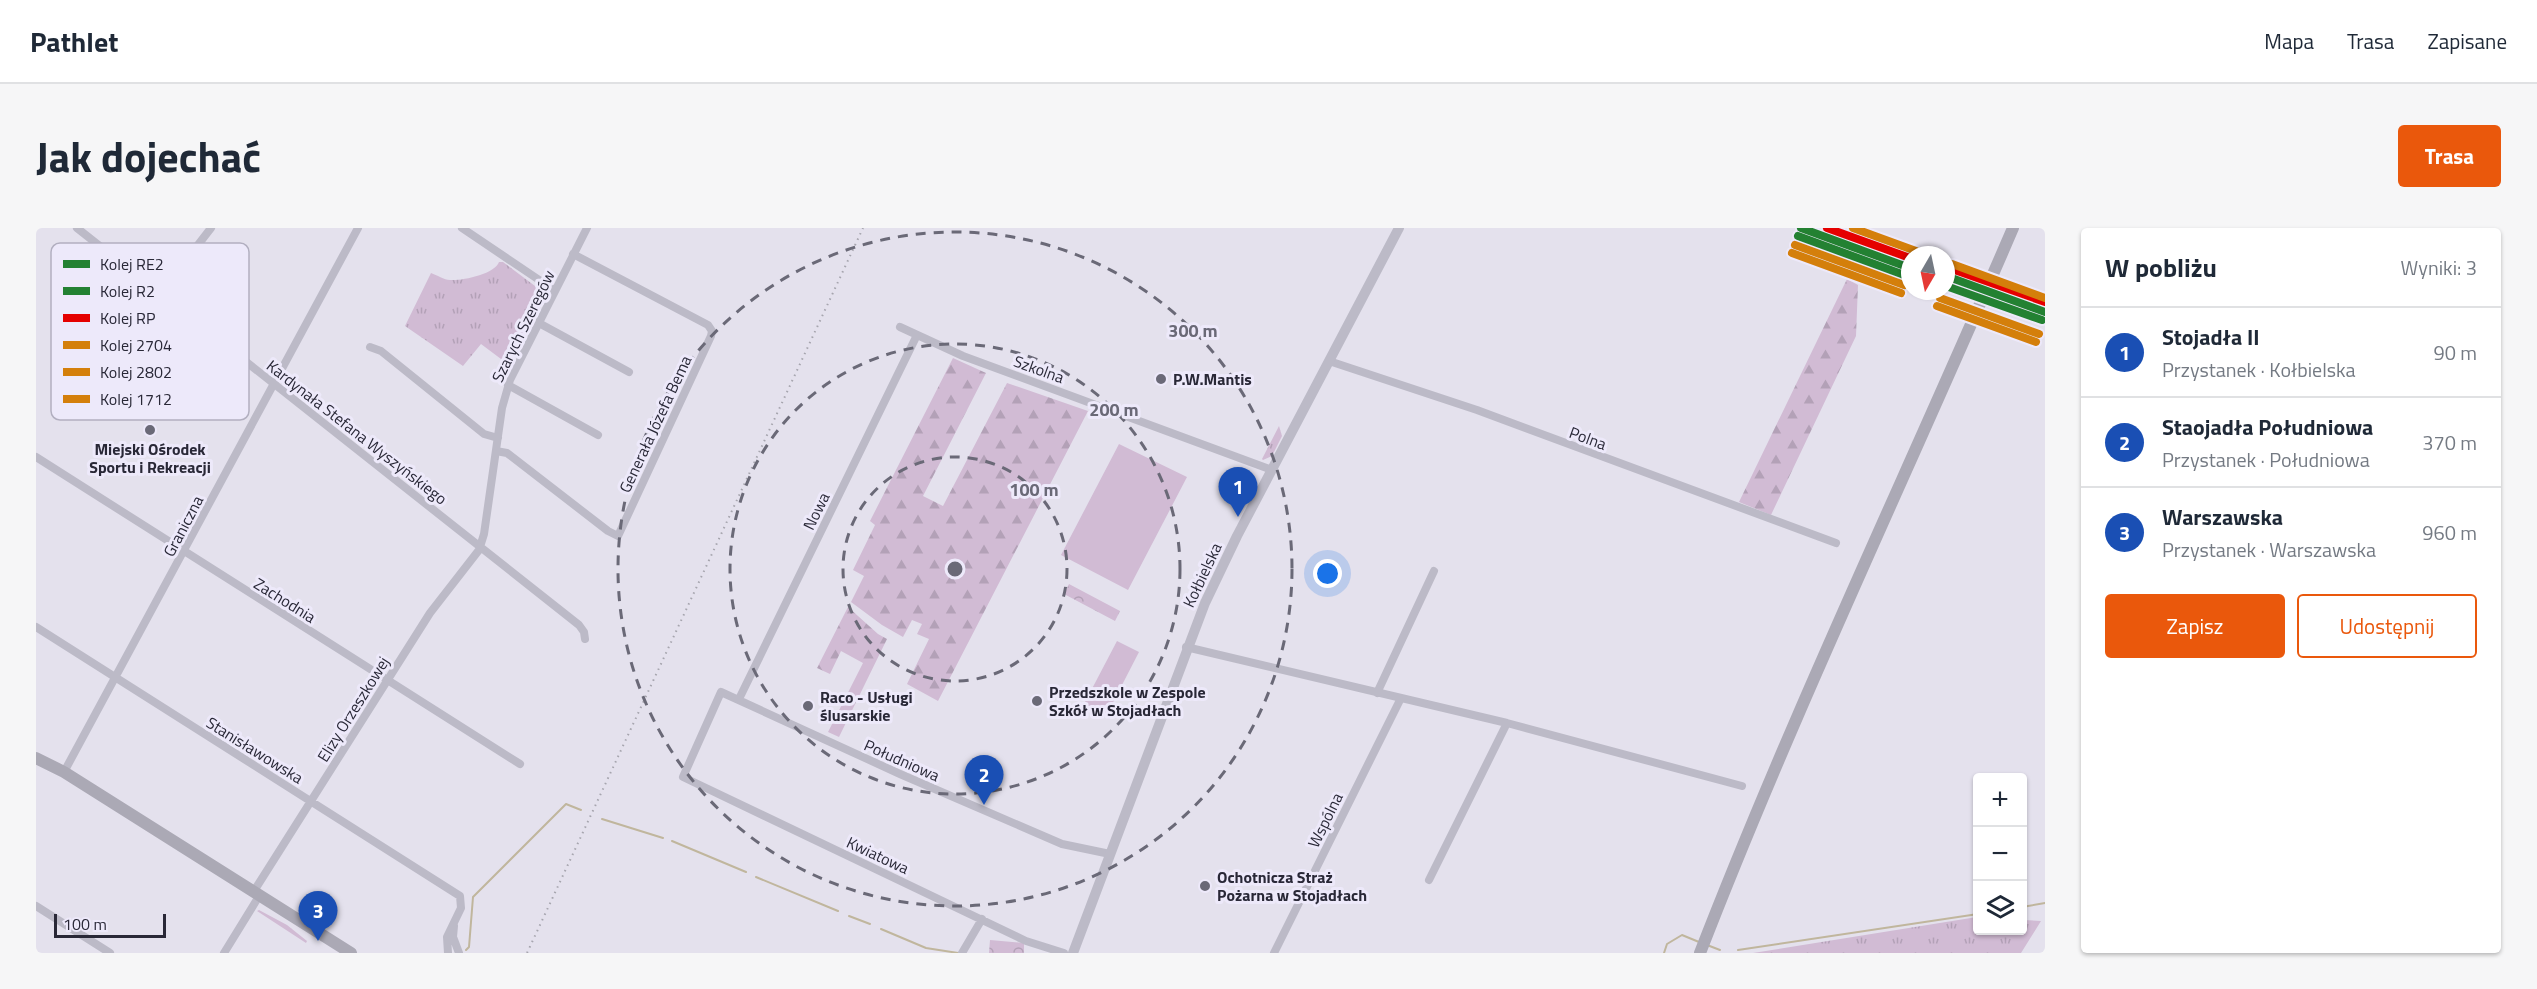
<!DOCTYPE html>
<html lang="pl">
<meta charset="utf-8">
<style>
body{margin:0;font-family:"Titillium Web",sans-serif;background:#f6f6f7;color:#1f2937}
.controls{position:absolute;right:18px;bottom:18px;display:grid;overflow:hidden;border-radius:6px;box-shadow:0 2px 4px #0004}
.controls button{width:54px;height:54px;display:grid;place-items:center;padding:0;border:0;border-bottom:2px solid #e0e1e3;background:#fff;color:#1f2937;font:30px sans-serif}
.compass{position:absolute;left:1865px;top:18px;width:54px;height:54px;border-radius:50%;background:#fff;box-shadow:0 2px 4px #0004;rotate:189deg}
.scale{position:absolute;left:18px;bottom:15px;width:112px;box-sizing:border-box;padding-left:6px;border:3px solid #292837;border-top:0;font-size:16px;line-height:21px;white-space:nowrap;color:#292837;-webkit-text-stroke:4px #ede9fa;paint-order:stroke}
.you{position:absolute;left:1292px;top:346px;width:21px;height:21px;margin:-15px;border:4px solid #fff;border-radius:50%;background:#1a73e8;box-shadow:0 0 0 9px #1a73e833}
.badge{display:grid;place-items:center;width:39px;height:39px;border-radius:50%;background:#ea580c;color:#fff;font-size:20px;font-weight:700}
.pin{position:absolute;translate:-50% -50px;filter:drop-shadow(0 2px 3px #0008)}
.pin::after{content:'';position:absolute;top:32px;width:21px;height:18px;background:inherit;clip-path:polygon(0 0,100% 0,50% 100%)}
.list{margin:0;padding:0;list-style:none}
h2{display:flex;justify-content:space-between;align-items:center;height:78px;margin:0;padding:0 24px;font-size:26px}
h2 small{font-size:20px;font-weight:400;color:#747a83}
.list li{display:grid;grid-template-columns:39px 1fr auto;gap:18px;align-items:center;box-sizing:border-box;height:90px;padding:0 24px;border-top:2px solid #e0e1e3}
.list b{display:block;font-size:22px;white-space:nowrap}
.list p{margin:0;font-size:20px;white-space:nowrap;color:#747a83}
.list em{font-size:20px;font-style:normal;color:#747a83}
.actions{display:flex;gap:12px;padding:18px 24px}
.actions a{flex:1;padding:14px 0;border:2px solid #ea580c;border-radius:6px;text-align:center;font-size:21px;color:#ea580c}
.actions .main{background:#ea580c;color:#fff}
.icon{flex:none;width:33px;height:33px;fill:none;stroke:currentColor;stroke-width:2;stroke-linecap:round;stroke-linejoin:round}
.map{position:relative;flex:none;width:2009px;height:725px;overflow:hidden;border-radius:6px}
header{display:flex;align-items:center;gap:36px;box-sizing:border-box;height:84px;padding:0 30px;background:#fff;border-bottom:2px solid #e0e1e3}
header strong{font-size:28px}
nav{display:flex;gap:33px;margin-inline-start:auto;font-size:21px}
.intro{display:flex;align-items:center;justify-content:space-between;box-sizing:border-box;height:144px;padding:0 36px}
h1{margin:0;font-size:42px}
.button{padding:15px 27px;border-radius:6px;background:#ea580c;color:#fff;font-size:21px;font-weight:700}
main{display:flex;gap:36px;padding:0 36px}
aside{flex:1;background:#fff;border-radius:6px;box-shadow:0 2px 4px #0004}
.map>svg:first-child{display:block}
</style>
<header>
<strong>Pathlet</strong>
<nav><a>Mapa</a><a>Trasa</a><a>Zapisane</a></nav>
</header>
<div class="intro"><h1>Jak dojechać</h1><a class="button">Trasa</a></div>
<main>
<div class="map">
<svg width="2009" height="725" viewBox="0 0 2009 725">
<defs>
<pattern id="grass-tufts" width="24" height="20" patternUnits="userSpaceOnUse" patternTransform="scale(1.5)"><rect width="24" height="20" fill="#d1bbd4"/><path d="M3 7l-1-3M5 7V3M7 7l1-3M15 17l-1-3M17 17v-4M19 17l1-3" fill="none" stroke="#b3a1b7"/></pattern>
<pattern id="forest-firs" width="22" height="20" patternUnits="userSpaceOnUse" patternTransform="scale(1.5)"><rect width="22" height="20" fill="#d1bbd4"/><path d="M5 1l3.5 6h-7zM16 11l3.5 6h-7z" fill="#b3a1b7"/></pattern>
<pattern id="park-crowns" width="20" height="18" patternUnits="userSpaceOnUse" patternTransform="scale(1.5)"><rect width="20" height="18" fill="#d1bbd4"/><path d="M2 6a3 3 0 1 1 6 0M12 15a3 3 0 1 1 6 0" fill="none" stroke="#b3a1b7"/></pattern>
</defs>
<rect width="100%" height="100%" fill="#e4e1ed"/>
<path fill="url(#grass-tufts)" d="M463,34H467L499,58L501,61L495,72L502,76L473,137L445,116L427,138L369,98L395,45C401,47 408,52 414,52C426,53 459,46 463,34Z
M1243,198L1246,208L1236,228L1227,232L1226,231Z
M223,682L251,697L271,713L270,715L221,683Z
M1941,689L1942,702H1986L1987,692L2005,693L1985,725H1717Z"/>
<path fill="url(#forest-firs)" d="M1811,51L1822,57L1820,108L1735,287L1703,274Z
M917,130L950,145L887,268L907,278L971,155L1052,183L902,473L871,456L893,411L881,406L886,396L876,392L867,409L846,397L815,374L828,348L817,342L839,297L834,293Z
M812,379L842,406L851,411L803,509L792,504L827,435L805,423L794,446L781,440Z"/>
<path fill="url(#park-crowns)" d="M1033,356L1084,383L1079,393L1028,366Z
M954,712L988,715V725H953Z"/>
<path fill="#d1bbd4" d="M1083,216L1151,249L1092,362L1025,327Z
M1081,413L1103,424L1070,488L1048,476Z"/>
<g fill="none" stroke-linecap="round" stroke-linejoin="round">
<path stroke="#c0b69d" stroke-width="2" d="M566,591L627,610
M636,613L710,644
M720,649L802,683
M1986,679L2009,675
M813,688L834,696
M845,701L890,720L922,725
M1671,717L1684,722
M430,722L433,719L437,669L530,576L545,582
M1702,722L1942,686
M1628,725L1631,716L1646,707L1663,714"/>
<path stroke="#bcbac7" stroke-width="8" d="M41,0L543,397L548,404L549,411
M426,0L518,62
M124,66L175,0
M501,94L593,144
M864,99L927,128L1236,242
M334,119L345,123L448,206L462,210
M1293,133L1441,182L1800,315
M472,157L562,207
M460,223L471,225L572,303L582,308L675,108L676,103L672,97L537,26
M0,229L484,536
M0,399L424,668L425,680L411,709L412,725
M1150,419L1471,495L1706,558
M1341,465L1398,343
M703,471L881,107
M28,544L322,0
M1393,652L1471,495
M218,663L394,385L443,322L448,306L466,180L474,152L551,0
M0,678L74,725
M418,698L417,709L423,725
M188,725L220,673
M926,725L946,691
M1028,725L990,713L647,549L685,464L864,546L1026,616L1074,626
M1238,725L1365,470"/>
<path stroke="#bcbac7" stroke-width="10" d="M1037,725L1169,375L1201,308L1363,0"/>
<path stroke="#aba9b5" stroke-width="12" d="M0,530L28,544L315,725
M1664,725C1759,480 1873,242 1977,0"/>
<path stroke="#a6a5ae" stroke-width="2" stroke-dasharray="1.5 4.5" stroke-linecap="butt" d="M491,725L827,0"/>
<defs>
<path id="rail-1" d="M1765,0L1874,40
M1910,48L2009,84"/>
<path id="rail-2" d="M1762,8L1871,48
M1910,58L2006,92"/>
<path id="rail-3" d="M1791,0L1874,30
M1913,40L2009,74"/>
<path id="rail-4" d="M1759,17L1868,57
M1904,70L2003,106"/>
<path id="rail-5" d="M1817,0L1880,23
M1916,36L2009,70"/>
<path id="rail-6" d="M1756,25L1865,65
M1901,78L2000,114"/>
</defs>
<use href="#rail-1" stroke="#ede9fa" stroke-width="12"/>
<use href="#rail-2" stroke="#ede9fa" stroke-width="12"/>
<use href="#rail-3" stroke="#ede9fa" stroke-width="12"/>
<use href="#rail-4" stroke="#ede9fa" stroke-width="12"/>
<use href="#rail-5" stroke="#ede9fa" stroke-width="12"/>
<use href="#rail-6" stroke="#ede9fa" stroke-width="12"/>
<use href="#rail-1" stroke="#238132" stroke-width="8"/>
<use href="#rail-2" stroke="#238132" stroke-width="8"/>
<use href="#rail-3" stroke="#e50000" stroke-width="8"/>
<use href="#rail-4" stroke="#d47f0b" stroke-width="8"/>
<use href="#rail-5" stroke="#d47f0b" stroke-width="8"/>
<use href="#rail-6" stroke="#d47f0b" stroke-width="8"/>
</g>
<g fill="none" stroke="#6a6977" stroke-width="3" stroke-dasharray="10 8">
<circle cx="919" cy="341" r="112"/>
<circle cx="919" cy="341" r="225"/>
<circle cx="919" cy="341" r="337"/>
</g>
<g fill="#6a6977" stroke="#ede9fa" stroke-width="2">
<circle cx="1125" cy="151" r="6"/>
<circle cx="114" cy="202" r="6"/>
<circle cx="1001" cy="473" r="6"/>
<circle cx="772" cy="478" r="6"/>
<circle cx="1169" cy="658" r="6"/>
</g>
<g text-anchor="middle" stroke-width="6" stroke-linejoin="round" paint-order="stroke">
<g font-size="16" fill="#292837" stroke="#ede9fa">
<text transform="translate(487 98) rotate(-64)" y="6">Szarych Szeregów</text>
<text transform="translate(1003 141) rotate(20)" y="6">Szkolna</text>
<text transform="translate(619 196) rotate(-65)" y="6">Generała Józefa Bema</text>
<text transform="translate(321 204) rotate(38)" y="6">Kardynała Stefana Wyszyńskiego</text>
<text transform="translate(1552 210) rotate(20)" y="6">Polna</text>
<text transform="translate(780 283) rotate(-64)" y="6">Nowa</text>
<text transform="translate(147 298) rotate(-62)" y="6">Graniczna</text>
<text transform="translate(1166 347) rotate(-65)" y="6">Kołbielska</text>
<text transform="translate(249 372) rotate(32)" y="6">Zachodnia</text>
<text transform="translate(317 481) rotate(-58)" y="6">Elizy Orzeszkowej</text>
<text transform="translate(219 522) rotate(32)" y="6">Stanisławowska</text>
<text transform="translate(866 532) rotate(24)" y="6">Południowa</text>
<text transform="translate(1289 592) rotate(-64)" y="6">Wspólna</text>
<text transform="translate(842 627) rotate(25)" y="6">Kwiatowa</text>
</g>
<g font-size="16" font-weight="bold" fill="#292837" stroke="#ede9fa" text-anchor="start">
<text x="1137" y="157">P.W.Mantis</text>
<text x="114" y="227" text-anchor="middle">Miejski Ośrodek<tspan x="114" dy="18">Sportu i Rekreacji</tspan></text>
<text x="1013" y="470">Przedszkole w Zespole<tspan x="1013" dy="18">Szkół w Stojadłach</tspan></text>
<text x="784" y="475">Raco - Usługi<tspan x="784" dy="18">ślusarskie</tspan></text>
<text x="1181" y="655">Ochotnicza Straż<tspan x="1181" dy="18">Pożarna w Stojadłach</tspan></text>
</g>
</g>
<rect x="15" y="15" width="198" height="177" rx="9" fill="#ede9fa" stroke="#b2afc0" stroke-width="1.5"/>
<rect x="27" y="32" width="27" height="8" fill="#238132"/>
<rect x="27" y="59" width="27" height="8" fill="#238132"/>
<rect x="27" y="86" width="27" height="8" fill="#e50000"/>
<rect x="27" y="113" width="27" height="8" fill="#d47f0b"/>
<rect x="27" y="140" width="27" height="8" fill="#d47f0b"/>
<rect x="27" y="167" width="27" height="8" fill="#d47f0b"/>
<g font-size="16" fill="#292837">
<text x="64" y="42">Kolej RE2</text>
<text x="64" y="69">Kolej R2</text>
<text x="64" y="96">Kolej RP</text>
<text x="64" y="123">Kolej 2704</text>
<text x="64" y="150">Kolej 2802</text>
<text x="64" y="177">Kolej 1712</text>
</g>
<circle cx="919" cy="341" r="9" fill="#6a6977" stroke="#ede9fa" stroke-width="3"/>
<g font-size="18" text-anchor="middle" font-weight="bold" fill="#6a6977" stroke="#ede9fa" stroke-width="6" stroke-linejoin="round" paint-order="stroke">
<text x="1157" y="109">300 m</text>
<text x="1078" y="188">200 m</text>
<text x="998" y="268">100 m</text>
</g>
</svg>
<div class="controls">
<button>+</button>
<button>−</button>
<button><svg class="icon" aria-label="layers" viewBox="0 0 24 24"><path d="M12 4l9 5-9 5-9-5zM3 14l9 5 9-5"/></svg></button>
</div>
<svg class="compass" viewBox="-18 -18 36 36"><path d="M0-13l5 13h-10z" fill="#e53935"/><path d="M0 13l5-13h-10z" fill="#747a83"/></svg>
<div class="scale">100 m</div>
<div class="you"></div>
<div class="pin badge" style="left:1202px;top:289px;background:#1a4fb4">1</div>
<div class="pin badge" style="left:948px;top:577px;background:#1a4fb4">2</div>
<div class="pin badge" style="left:282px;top:713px;background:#1a4fb4">3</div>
</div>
<aside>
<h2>W pobliżu<small>Wyniki: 3</small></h2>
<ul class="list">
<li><span class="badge" style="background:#1a4fb4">1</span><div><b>Stojadła II</b><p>Przystanek · Kołbielska</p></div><em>90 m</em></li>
<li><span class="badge" style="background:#1a4fb4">2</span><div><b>Staojadła Południowa</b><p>Przystanek · Południowa</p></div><em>370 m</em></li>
<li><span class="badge" style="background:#1a4fb4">3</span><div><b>Warszawska</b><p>Przystanek · Warszawska</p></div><em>960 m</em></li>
</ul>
<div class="actions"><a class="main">Zapisz</a><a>Udostępnij</a></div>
</aside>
</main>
